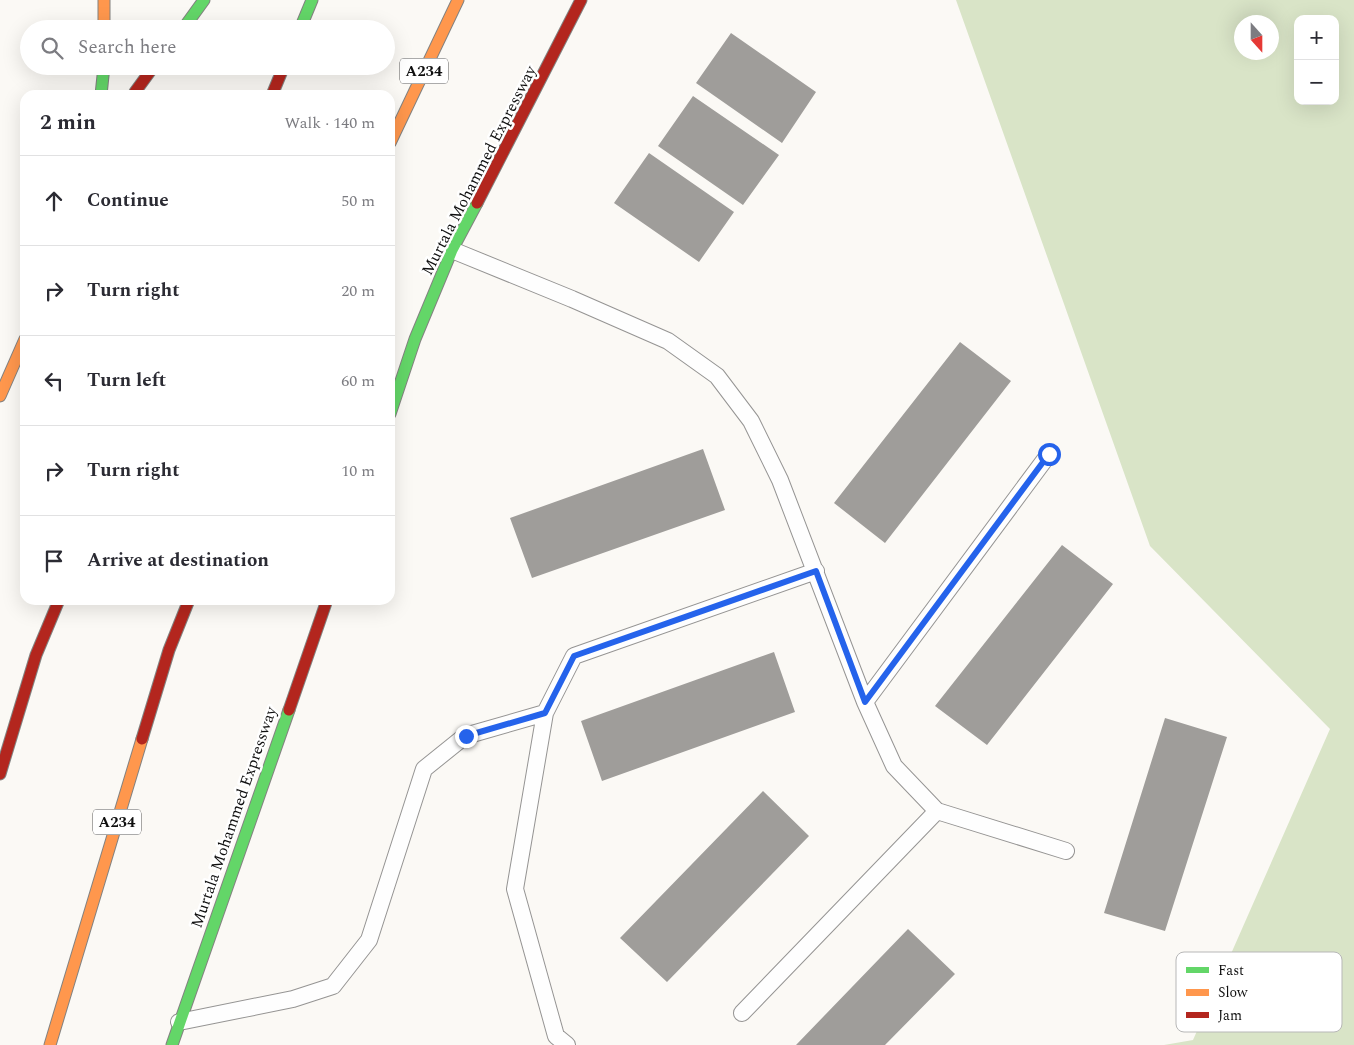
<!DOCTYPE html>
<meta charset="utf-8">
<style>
body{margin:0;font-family:Spectral,serif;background:#f7f7f7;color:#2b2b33}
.controls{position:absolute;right:15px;top:15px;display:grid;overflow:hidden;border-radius:10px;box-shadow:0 5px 20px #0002}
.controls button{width:45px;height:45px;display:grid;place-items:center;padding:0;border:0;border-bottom:1px solid #e1e1e2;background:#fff;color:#2b2b33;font:25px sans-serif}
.compass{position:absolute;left:1234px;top:15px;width:45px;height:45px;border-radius:50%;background:#fff;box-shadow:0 5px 20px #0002;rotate:159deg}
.stop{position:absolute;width:15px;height:15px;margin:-11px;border:4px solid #2563eb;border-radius:50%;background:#fff}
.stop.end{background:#2563eb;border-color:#fff;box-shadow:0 1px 5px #0008}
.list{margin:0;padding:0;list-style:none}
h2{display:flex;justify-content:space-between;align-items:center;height:65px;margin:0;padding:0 20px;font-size:21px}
h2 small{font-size:16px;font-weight:400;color:#7c7c81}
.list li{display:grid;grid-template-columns:32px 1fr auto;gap:15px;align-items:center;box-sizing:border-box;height:90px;padding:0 20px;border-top:1px solid #e1e1e2}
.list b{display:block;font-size:19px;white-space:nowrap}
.list em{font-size:16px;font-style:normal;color:#7c7c81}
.icon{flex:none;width:28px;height:28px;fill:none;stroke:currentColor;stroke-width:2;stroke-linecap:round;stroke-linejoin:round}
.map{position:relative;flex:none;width:1354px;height:1045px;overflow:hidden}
.search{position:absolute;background:#fff;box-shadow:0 5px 20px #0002;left:20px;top:20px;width:375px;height:55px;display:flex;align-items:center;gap:12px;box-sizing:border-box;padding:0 18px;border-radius:28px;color:#7c7c81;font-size:19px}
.panel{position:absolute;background:#fff;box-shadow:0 5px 20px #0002;left:20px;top:90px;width:375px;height:515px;border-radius:15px}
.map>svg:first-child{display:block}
</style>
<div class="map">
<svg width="1354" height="1045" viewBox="0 0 1354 1045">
<rect width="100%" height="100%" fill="#fbf9f5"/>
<path fill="#d9e4c7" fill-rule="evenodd" d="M956,0H1354V1045H1164L1193,1040L1330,729L1150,546ZM1298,19H1335V101H1298ZM1242,22H1272V52H1242Z"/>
<path fill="#9f9d9a" d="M731,33L816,92L782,143L696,83Z
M693,96L779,155L743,205L658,146Z
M649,153L734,212L699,262L614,203Z
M960,342L1011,381L885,543L834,503Z
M703,449L725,510L532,578L510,518Z
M1062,545L1113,584L987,745L935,706Z
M774,652L795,712L602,781L581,721Z
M1165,718L1227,737L1165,931L1104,913Z
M763,791L809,836L667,982L620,938Z
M908,929L955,974L885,1045H796Z"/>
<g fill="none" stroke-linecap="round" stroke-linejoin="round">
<defs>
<path id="lane" d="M452,250L572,299L668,341L717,376L751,421L780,480L865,702L894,766L937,811L1066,851
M865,702L1049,454
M742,1013L937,811
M179,1022L293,999L333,986L369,940L424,769L465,736L545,713
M567,1045L556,1036L515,889L545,713L574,656L816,571"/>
<path id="fast" d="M183,29L204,0
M300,29L312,0
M101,95L104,66
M390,414L415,339L452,250L477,203
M172,1045L289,710"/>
<path id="slow" d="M104,0V29
M390,143L458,0
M0,396L25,339
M50,1045L142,739"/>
<path id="jam" d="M135,92L154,66
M272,95L284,66
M477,203L581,0
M289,710L327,600
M142,739L169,650L189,600
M0,774L36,655L59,600"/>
</defs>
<use href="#lane" stroke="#959493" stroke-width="18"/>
<use href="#fast" stroke="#838280" stroke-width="13"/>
<use href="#slow" stroke="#838280" stroke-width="13"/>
<use href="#jam" stroke="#838280" stroke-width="13"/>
<use href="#lane" stroke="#fefefe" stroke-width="16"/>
<use href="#fast" stroke="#63d668" stroke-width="11"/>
<use href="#slow" stroke="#ff974d" stroke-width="11"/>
<use href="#jam" stroke="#b3261e" stroke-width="11"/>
</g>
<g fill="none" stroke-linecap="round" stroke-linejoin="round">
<path stroke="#2563eb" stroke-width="6" d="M466,736L545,713L574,656L816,571L865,702L1049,454"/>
</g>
<g text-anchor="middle" stroke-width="5" stroke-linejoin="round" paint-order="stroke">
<g fill="#fff" stroke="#575757" stroke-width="1">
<rect x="400" y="58.5" width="48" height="25" rx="4"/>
<rect x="93" y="809.5" width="48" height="25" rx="4"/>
</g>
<g font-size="15" font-weight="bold" fill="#0f0f0f">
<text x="424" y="76">A234</text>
<text x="117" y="827">A234</text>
</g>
<g font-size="16" fill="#0f0f0f" stroke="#fff">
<text transform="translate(478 170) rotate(-63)" y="6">Murtala Mohammed Expressway</text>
<text transform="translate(233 817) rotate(-71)" y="6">Murtala Mohammed Expressway</text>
</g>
</g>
<rect x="1176" y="952" width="166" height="80" rx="8" fill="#fff" stroke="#b7b7b7" stroke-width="1"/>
<rect x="1186" y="967" width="23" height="6" fill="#63d668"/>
<rect x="1186" y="989" width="23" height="7" fill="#ff974d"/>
<rect x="1186" y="1012" width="23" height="6" fill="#b3261e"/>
<g font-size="14" fill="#0f0f0f">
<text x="1218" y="975">Fast</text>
<text x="1218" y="997">Slow</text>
<text x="1218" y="1020">Jam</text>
</g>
</svg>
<div class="controls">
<button>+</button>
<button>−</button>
</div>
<svg class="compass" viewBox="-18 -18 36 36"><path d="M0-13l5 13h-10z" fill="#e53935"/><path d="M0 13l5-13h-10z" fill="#7c7c81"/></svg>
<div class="stop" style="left:1049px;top:454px"></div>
<div class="stop end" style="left:466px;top:736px"></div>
<div class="search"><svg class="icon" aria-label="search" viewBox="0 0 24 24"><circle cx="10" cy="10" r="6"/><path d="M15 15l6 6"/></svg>Search here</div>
<section class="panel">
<h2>2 min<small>Walk · 140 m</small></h2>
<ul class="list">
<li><svg class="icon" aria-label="ahead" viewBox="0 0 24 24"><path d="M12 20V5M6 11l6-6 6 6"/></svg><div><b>Continue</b></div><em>50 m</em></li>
<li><svg class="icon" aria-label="right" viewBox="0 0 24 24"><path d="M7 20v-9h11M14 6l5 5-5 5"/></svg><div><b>Turn right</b></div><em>20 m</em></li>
<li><svg class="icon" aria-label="left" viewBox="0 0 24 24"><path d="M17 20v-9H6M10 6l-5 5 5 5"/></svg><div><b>Turn left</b></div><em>60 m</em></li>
<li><svg class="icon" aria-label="right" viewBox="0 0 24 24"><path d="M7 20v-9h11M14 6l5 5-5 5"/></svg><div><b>Turn right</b></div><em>10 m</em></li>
<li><svg class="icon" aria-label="arrive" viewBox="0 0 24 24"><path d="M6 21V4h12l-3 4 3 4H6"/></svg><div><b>Arrive at destination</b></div></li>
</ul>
</section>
</div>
